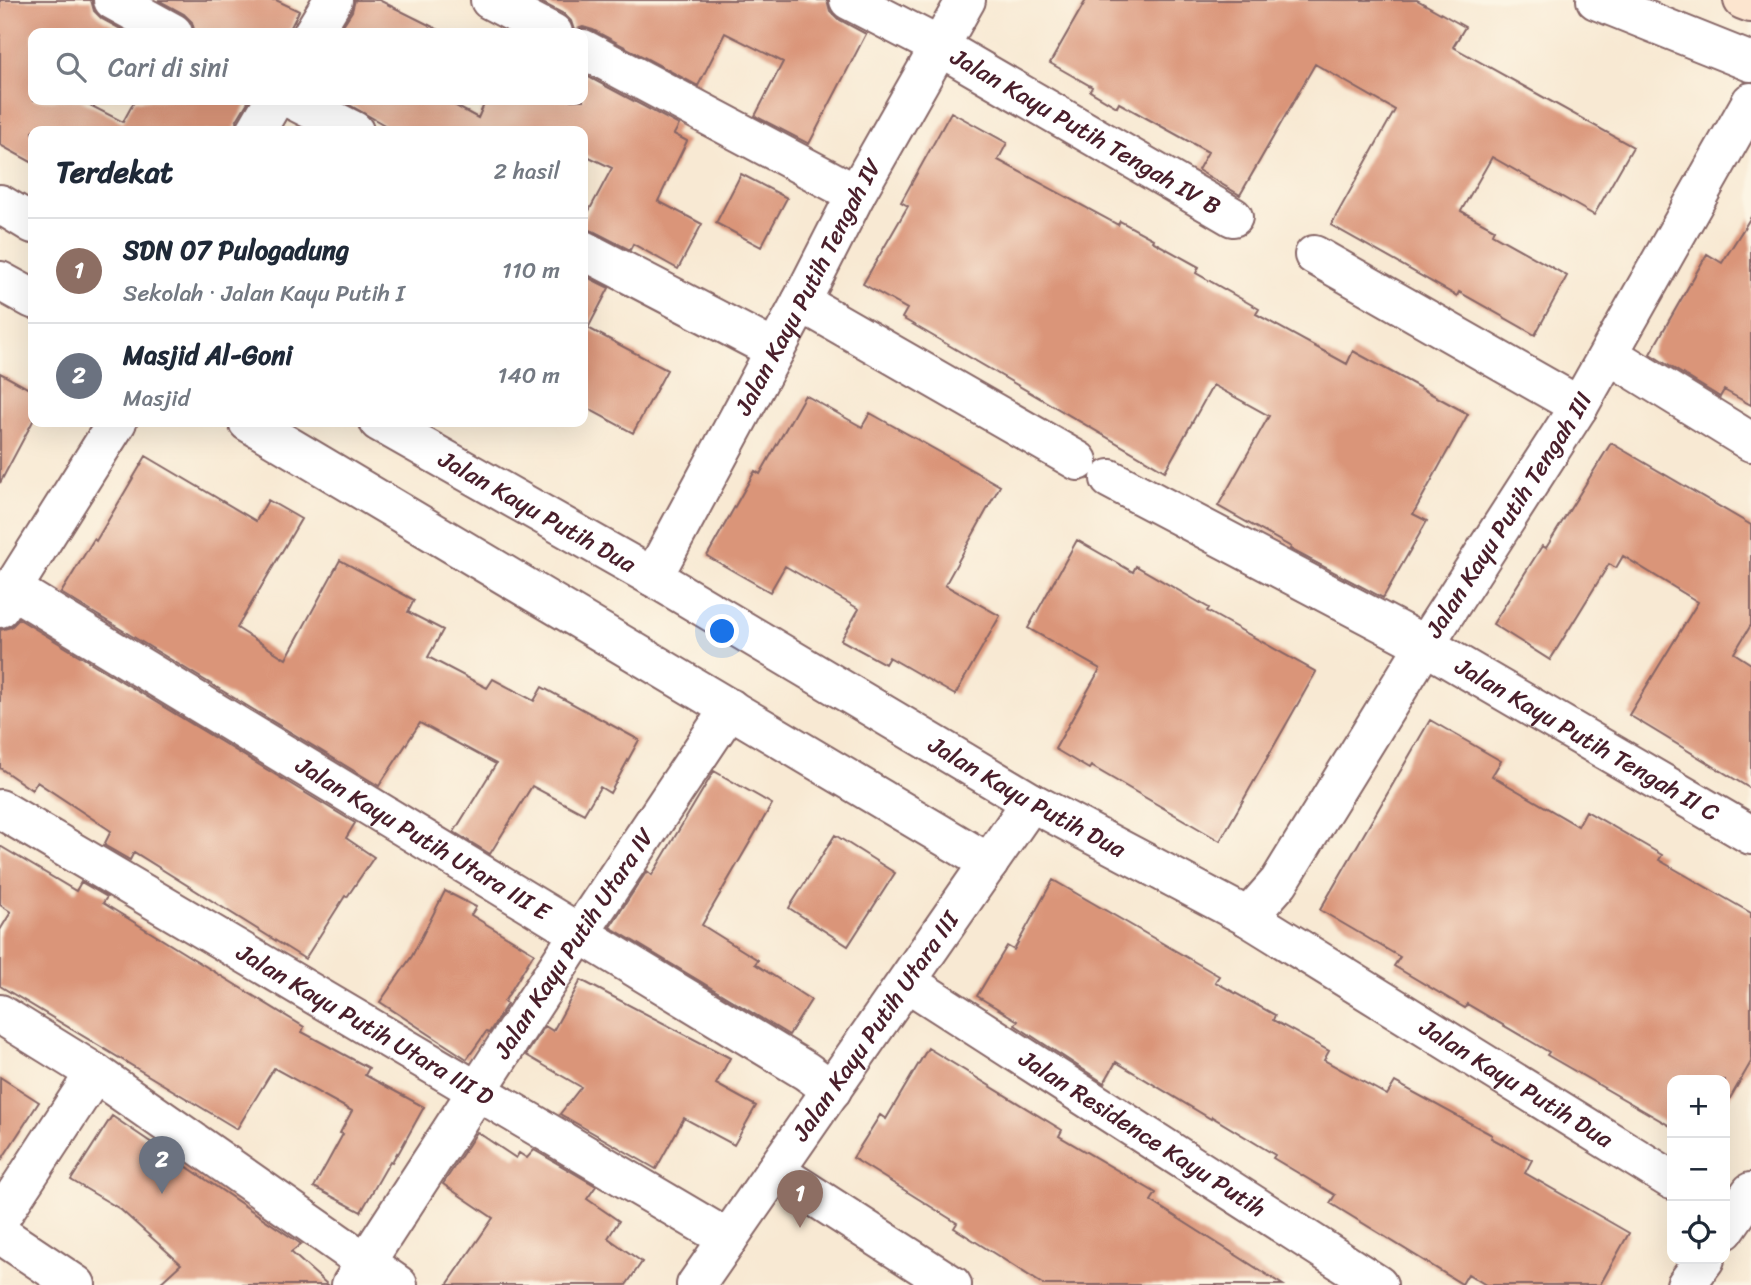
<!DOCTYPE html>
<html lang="id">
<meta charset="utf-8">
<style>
body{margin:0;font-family:Sriracha,sans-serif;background:#f2f2f3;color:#1f2937}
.controls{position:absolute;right:21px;bottom:21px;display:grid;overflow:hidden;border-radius:14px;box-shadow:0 7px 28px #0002}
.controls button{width:63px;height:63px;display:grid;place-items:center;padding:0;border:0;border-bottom:2px solid #e0e1e3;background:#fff;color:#1f2937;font:35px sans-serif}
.you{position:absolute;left:723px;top:632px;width:24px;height:24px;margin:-18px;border:5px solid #fff;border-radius:50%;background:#1a73e8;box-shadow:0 0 0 10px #1a73e833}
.badge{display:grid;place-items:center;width:46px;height:46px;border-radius:50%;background:#1f6fb2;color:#fff;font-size:23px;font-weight:700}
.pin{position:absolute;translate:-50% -58px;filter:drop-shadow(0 2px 4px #0008)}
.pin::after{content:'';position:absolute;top:37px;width:24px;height:21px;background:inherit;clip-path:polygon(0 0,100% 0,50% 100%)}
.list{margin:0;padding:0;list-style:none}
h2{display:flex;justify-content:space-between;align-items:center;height:91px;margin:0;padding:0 28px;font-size:30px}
h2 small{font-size:23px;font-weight:400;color:#747a83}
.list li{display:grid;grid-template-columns:46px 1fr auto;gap:21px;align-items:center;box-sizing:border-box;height:105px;padding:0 28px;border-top:2px solid #e0e1e3}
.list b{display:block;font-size:26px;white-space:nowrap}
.list p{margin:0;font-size:23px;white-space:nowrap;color:#747a83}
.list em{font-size:23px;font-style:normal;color:#747a83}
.icon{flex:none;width:38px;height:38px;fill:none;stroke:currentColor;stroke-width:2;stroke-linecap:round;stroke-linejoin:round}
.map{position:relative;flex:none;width:1751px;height:1285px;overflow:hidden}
.search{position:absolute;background:#fff;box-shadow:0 7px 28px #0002;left:28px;top:28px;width:560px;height:77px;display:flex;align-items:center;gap:18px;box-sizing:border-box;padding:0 24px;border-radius:14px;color:#747a83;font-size:26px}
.panel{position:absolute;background:#fff;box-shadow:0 7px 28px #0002;left:28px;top:126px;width:560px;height:301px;border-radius:14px}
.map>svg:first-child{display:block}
</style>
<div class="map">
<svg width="1751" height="1285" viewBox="0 0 1751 1285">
<rect width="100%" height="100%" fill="#fcf5e5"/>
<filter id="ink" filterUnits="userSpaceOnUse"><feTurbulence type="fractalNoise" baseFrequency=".0143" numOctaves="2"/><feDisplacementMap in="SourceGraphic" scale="14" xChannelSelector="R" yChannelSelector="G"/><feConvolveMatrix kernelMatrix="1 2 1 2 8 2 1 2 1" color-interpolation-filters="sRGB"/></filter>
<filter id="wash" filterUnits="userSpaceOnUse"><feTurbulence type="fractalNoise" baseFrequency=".00686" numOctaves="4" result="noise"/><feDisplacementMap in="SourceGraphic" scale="28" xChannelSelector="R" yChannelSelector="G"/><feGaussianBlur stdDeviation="1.57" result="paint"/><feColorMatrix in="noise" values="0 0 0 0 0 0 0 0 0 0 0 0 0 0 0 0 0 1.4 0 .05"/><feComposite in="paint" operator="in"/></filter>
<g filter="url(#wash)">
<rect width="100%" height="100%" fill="#f8e9d3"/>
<g id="blocks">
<path fill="#da9579" d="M0,0H91L94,11L102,19L128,33H33V100H80L123,122L135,100H249L237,120L234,131H33V163L0,145Z
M158,0H276L299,11L288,33H195L192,22L184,14Z
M355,0H379L445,33H338L352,11Z
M537,0H827L830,11L838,19L866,34L809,144L755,116L783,62L725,33L698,86L593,30L583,27L574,30L571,21L564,14Z
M1086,0H1417L1465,27L1453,47L1633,147L1594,215L1492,157L1461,211L1494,229L1492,234L1567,276L1535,335L1459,292L1457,296L1331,225L1395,110L1315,64L1240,195L1198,170L1208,152L1119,103L1117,107L1090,91L1092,87L1050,63Z
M583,74L679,125L674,134L687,141L658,201L702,224L678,269L633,244L630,250L593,231L583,228V222L612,168L583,154V131H395L341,100H445L478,118L486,100H583Z
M951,112L1007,143L998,160L1118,225L1120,221L1153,239L1152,241L1199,267L1196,273L1259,309L1256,314L1347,364L1353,351L1468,414L1413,514L1427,521L1383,598L1290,549L1291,547L1218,506L1269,416L1213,385L1165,471L902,318L907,309L863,284L908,206L901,202Z
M741,174L787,198L761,247L716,223Z
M1751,217V405L1724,390L1720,397L1650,354L1707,254L1722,263Z
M583,275L609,288L588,328L667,370L633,433L583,406Z
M0,373L33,391V421L0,483Z
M805,395L862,427L870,413L1000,486L945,585L1000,616L955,695L889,657L885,664L841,640L859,609L785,566L770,592L707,556L755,471L760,474Z
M1611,443L1751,525V625L1734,653L1751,664V789L1629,715L1698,602L1623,556L1616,568L1609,564L1550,660L1493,624L1542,546L1546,548Z
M146,456L256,521L268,500L301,519L237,628L286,659L340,560L414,600L408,612L443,630L428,657L487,688L493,679L534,701L542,687L639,740L610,793L600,787L584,814L532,786L490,854L454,832L496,764L420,723L379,786L61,593L94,539L96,541Z
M1077,540L1133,572L1136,566L1209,608L1207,611L1316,672L1220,841L1091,766L1089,769L1055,749L1100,669L1028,628Z
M19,619L355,823L346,838L374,857L347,897L345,896L305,959L134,852L130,860L104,845L111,831L37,782L32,790L0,768V630L11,627Z
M1430,720L1501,761L1492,776L1578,826L1586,811L1662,855L1659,860L1751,913V1062L1725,1107V1080H1672V1127L1547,1055L1549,1052L1467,1004L1465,1008L1394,966L1400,957L1320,910Z
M714,771L772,804L702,925L758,960L755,964L811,1000L789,1035L610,927L647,871L652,875Z
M835,835L895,873L848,946L789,908Z
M0,846L76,891L81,882L107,897L103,903L304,1027L302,1032L369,1068L365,1075L424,1107L398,1154L397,1153L392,1162L390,1161L361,1212L314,1187L343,1134L340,1133L352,1111L274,1068L237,1129L0,986V930L11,912L0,905Z
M1053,880L1219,976L1215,982L1275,1015L1273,1020L1329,1051L1324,1060L1387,1095L1395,1082L1492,1135L1491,1138L1532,1160L1525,1173L1629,1233L1600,1285H1486L1468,1274L1462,1284L1330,1203L1335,1195L1273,1158L1275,1155L1212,1117L1211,1119L1116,1062L1104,1083L1015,1025L1018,1021L977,996L1007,946L1014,950Z
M445,891L476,907L471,915L534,953L504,1002L507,1004L489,1033L486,1032L467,1059L380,1002L412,956Z
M581,980L730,1058L716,1084L756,1106L734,1145L684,1118L656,1169L560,1114L581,1087L526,1055L545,1026L553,1031Z
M928,1048L1062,1130L1059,1136L1156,1193L1151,1201L1283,1285H1044L954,1228L957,1223L853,1158L880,1115L886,1119Z
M0,1077L39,1102L0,1162Z
M112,1116L301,1244L291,1252L328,1285H158L181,1264L120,1209L71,1180Z
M477,1132L516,1158L519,1153L527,1158L534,1150L596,1186L587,1199L619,1221L608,1238L642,1262L626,1285H447L493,1218L443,1184Z"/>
</g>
</g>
<g filter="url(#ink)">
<use href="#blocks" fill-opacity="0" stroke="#876666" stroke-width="2"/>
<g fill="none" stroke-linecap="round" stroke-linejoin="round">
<defs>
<g id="street">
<path d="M113,0L173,33"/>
<path d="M490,0L553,33"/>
<path id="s1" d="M849,0L940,47L1233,217"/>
<path d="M1596,0L1751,62"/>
<path d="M313,33L333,0"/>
<path d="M583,49L856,194"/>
<path d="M293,100L354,131"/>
<path d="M256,131L274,100"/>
<path d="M0,204L33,224"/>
<path d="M583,250L775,350"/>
<path d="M1314,255L1579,406"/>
<path d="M0,281L33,299"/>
<path d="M801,302L1078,461"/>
<path d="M1610,355L1751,442"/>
<path d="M248,422L989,863"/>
<path id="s2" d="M379,422L653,577L1031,802L1248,917L1672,1180"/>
<path id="s3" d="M1110,479L1425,645L1751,835"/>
<path id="s4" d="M653,577L801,302L856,194L966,0"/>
<path id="s5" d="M12,589L806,1071L832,1090"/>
<path d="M0,608L117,422"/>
<path id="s6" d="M0,809L728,1239"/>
<path id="s7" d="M1248,917L1279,882L1425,645L1579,406L1751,102"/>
<path id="s8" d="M907,982L1378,1285"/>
<path d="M0,1014L95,1073L398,1285"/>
<path d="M775,1171L952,1285"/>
<path d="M0,1218L95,1073"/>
<path d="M1725,1230L1751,1192"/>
<path d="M0,1234L76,1285"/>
<path id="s9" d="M351,1285L579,934L730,708"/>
<path id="s10" d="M696,1285L1031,802"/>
<path d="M1686,1285L1705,1259"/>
</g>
<path id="secondary" d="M1743,0L1751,3"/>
</defs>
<use href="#street" stroke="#876666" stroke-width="42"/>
<use href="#secondary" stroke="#876666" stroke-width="42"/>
<use href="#street" stroke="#fff" stroke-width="38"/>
<use href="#secondary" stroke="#fce5cf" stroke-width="38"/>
</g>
</g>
<g text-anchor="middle" stroke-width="7" stroke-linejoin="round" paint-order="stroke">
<g font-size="24" fill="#4a1f2b" stroke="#fcf5e5">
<text dy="8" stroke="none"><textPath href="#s1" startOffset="271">Jalan Kayu Putih Tengah IV B</textPath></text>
<text dy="8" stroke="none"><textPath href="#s4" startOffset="329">Jalan Kayu Putih Tengah IV</textPath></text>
<text dy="8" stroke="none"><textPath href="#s2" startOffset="182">Jalan Kayu Putih Dua</textPath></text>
<text dy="8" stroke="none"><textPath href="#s7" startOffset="480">Jalan Kayu Putih Tengah III</textPath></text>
<text dy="8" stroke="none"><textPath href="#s3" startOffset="544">Jalan Kayu Putih Tengah II C</textPath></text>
<text dy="8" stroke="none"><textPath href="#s2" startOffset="749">Jalan Kayu Putih Dua</textPath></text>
<text dy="8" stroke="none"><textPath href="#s5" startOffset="481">Jalan Kayu Putih Utara III E</textPath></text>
<text dy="8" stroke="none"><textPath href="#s9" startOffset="408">Jalan Kayu Putih Utara IV</textPath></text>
<text dy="8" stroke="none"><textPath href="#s6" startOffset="424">Jalan Kayu Putih Utara III D</textPath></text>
<text dy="8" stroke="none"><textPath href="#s10" startOffset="315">Jalan Kayu Putih Utara III</textPath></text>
<text dy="8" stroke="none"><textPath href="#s2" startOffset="1316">Jalan Kayu Putih Dua</textPath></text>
<text dy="8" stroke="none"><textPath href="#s8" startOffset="280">Jalan Residence Kayu Putih</textPath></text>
</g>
</g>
</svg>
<div class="controls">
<button>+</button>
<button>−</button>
<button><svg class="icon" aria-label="locate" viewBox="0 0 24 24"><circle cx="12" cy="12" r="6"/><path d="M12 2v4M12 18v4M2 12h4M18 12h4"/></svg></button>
</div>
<div class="you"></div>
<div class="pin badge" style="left:800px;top:1228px;background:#8d6e63">1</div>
<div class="pin badge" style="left:162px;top:1194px;background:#6b7280">2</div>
<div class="search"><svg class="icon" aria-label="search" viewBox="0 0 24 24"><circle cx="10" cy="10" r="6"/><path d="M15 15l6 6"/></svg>Cari di sini</div>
<section class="panel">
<h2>Terdekat<small>2 hasil</small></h2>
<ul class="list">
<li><span class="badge" style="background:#8d6e63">1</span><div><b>SDN 07 Pulogadung</b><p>Sekolah · Jalan Kayu Putih I</p></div><em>110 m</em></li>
<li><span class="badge" style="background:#6b7280">2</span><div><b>Masjid Al-Goni</b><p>Masjid</p></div><em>140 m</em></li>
</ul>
</section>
</div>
